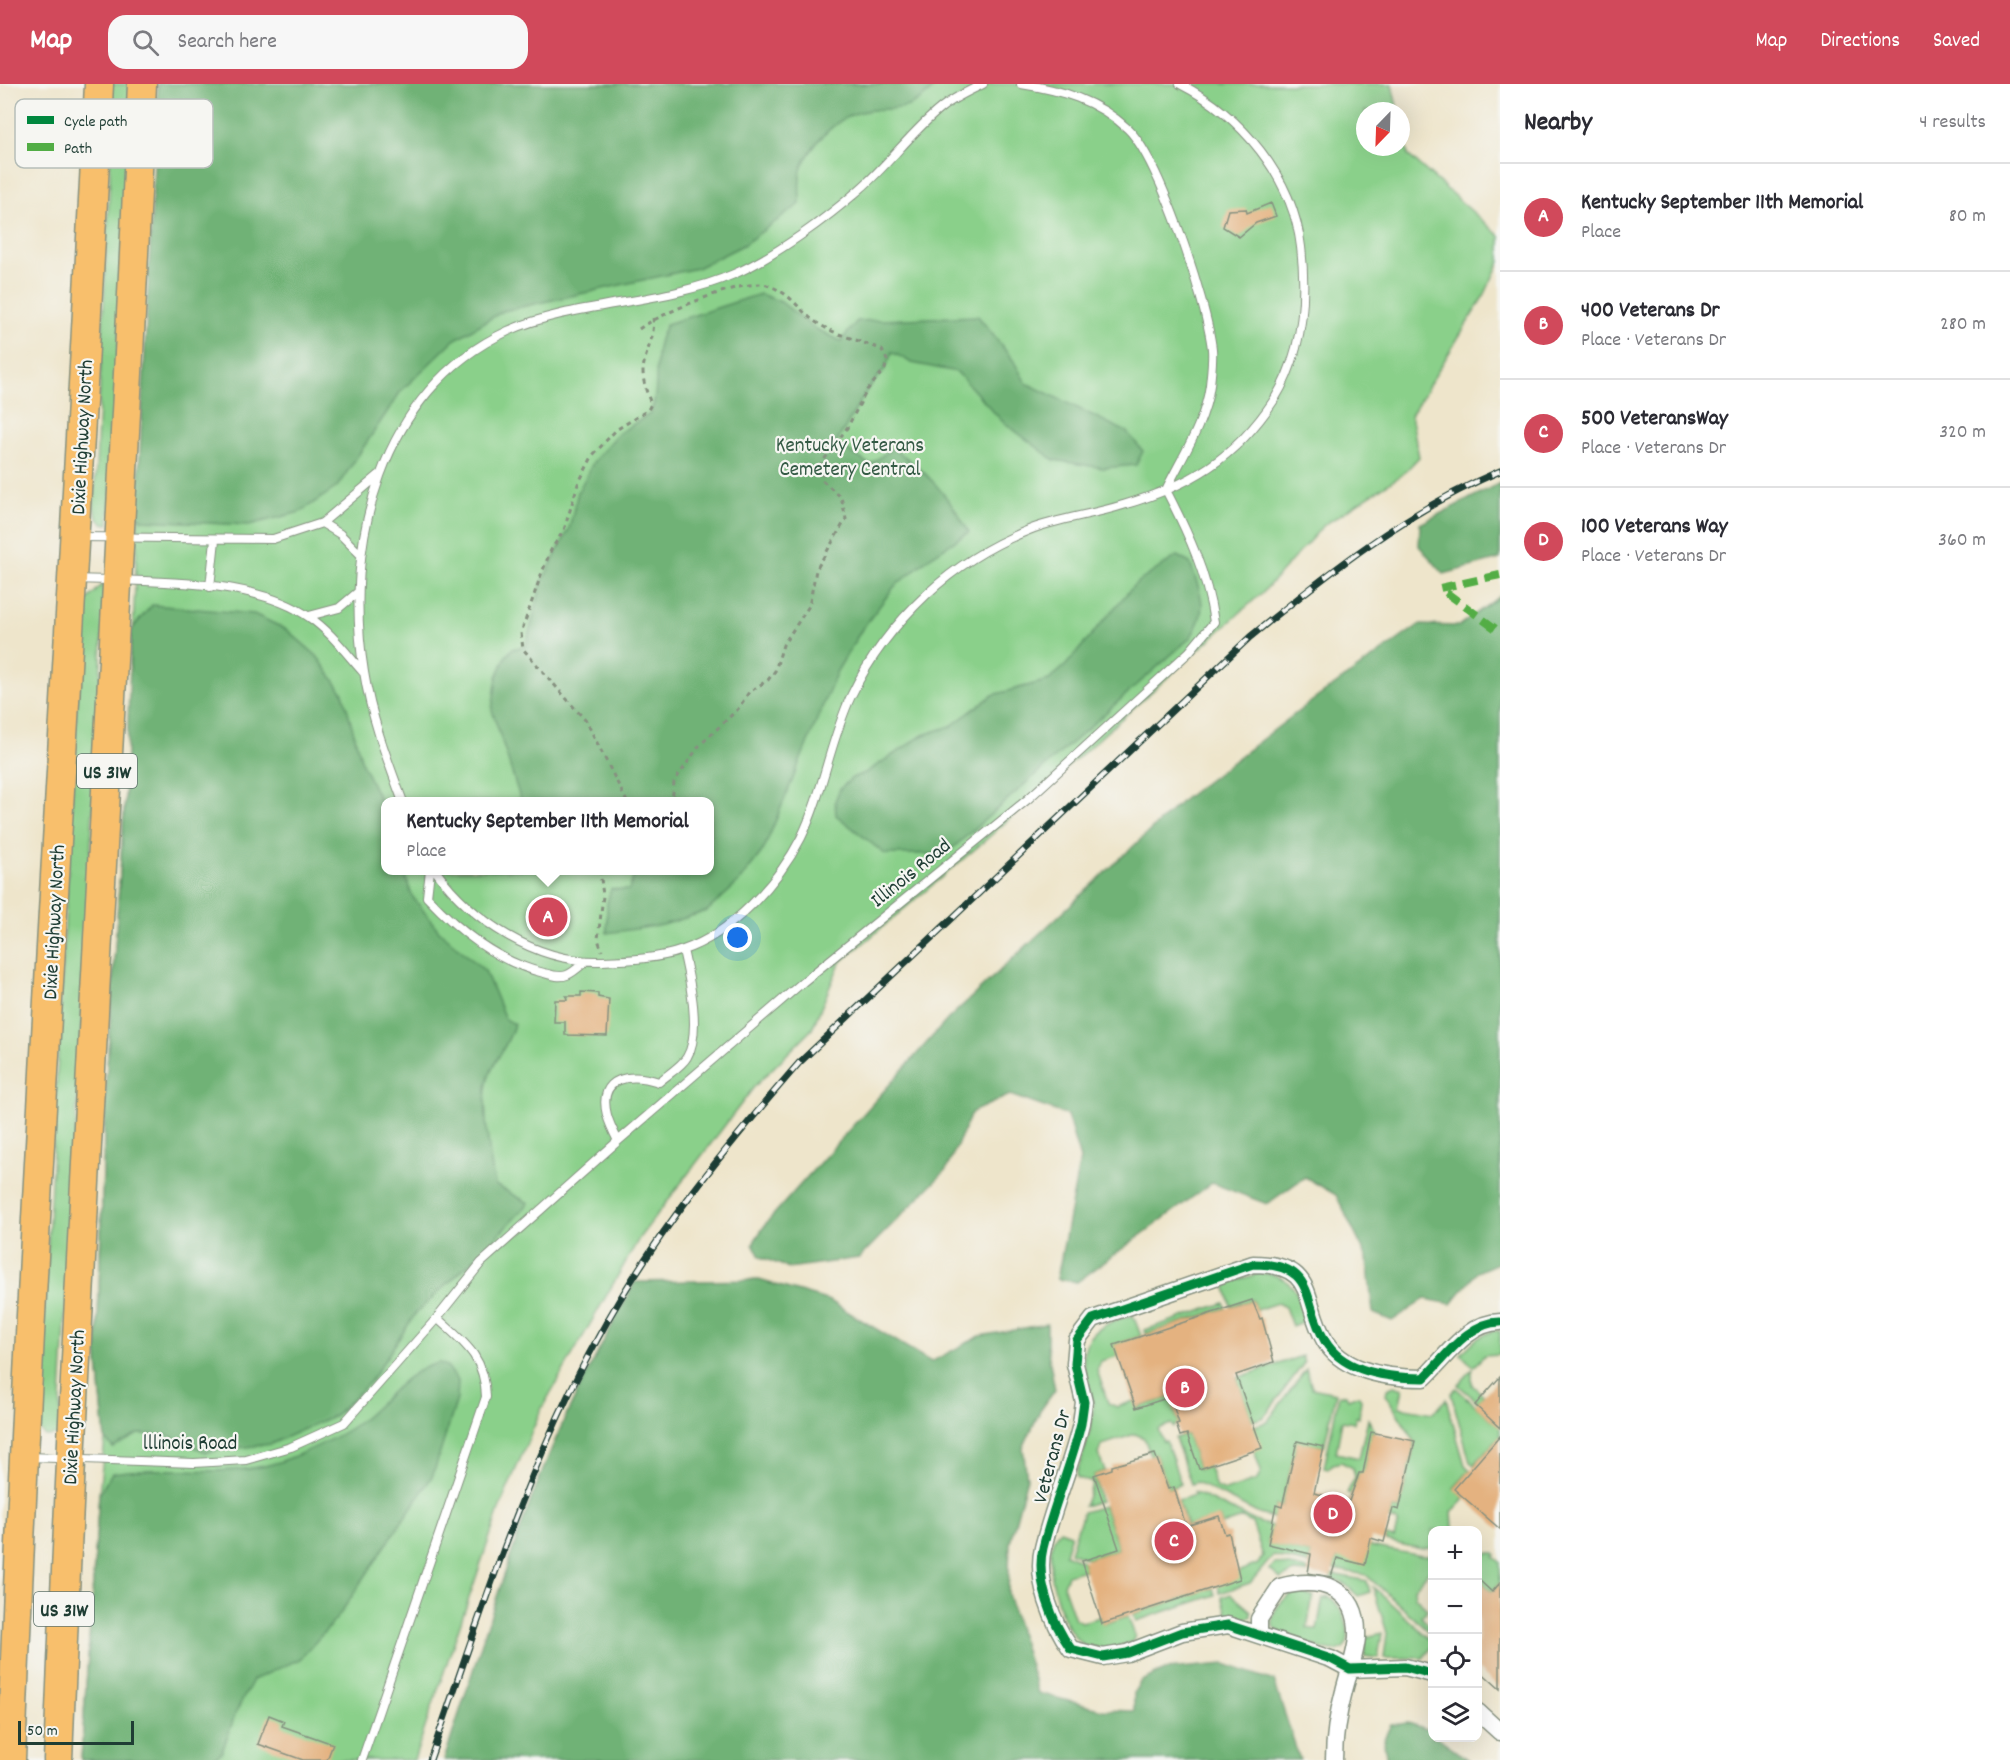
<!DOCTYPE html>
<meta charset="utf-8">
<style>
body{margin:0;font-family:Dekko,sans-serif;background:#f7f7f7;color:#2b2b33}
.controls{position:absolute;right:18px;bottom:18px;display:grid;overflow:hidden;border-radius:12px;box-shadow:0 6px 24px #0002}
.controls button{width:54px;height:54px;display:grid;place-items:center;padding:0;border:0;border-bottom:2px solid #e1e1e2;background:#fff;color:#2b2b33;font:30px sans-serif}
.compass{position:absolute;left:1356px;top:18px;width:54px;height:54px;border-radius:50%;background:#fff;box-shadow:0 6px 24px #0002;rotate:203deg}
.scale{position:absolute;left:18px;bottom:15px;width:116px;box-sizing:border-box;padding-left:6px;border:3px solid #1f3d34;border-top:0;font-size:16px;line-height:21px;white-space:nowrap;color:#1f3d34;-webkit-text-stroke:4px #f6f6f2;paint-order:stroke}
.you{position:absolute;left:738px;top:854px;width:21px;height:21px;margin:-15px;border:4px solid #fff;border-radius:50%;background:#1a73e8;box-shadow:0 0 0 9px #1a73e833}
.badge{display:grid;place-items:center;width:39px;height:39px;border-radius:50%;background:#d1495b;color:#fff;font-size:20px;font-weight:700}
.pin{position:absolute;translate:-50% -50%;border:3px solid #fff;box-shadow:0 2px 6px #0006}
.popup{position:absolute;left:381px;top:713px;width:333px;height:78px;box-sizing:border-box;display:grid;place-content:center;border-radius:12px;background:#fff;filter:drop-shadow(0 2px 4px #0005);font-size:20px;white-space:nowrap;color:#7c7c81}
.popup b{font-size:22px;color:#2b2b33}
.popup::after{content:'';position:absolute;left:50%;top:100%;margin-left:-12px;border:12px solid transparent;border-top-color:#fff}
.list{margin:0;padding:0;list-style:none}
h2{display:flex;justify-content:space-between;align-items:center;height:78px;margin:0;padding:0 24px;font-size:26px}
h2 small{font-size:20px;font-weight:400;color:#7c7c81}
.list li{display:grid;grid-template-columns:39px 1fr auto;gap:18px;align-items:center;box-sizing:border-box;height:108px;padding:0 24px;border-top:2px solid #e1e1e2}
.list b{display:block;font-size:22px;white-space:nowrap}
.list p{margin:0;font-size:20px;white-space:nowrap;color:#7c7c81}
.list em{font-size:20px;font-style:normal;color:#7c7c81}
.icon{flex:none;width:33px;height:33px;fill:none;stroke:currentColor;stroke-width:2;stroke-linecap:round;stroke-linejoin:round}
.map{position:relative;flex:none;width:1500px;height:1676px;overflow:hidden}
header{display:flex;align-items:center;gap:36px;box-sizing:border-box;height:84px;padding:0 30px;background:#d1495b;color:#fff}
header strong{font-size:28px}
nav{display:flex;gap:33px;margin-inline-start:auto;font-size:21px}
.search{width:420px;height:54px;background:#f7f7f7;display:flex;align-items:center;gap:15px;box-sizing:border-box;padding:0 21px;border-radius:18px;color:#7c7c81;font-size:22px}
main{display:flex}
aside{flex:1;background:#fff}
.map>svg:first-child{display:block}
</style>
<header>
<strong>Map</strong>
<div class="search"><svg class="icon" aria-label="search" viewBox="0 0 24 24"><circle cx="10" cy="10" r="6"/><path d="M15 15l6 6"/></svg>Search here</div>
<nav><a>Map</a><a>Directions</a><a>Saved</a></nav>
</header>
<main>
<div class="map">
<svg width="1500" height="1676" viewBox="0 0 1500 1676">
<rect width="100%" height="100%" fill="#f6f6f2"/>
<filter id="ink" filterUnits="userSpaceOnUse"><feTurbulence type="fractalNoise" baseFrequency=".0167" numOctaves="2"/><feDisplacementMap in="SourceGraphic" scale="12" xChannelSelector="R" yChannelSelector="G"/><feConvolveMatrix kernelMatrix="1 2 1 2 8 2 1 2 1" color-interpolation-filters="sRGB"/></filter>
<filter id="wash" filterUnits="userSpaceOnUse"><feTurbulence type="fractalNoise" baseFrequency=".008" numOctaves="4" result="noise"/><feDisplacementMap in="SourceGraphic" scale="24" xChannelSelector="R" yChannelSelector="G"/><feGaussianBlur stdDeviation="1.35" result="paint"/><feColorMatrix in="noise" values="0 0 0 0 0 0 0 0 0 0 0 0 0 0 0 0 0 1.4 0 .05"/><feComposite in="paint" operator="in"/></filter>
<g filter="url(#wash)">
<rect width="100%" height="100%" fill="#eee5cb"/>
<path fill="#8ad08a" stroke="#54865f" stroke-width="1.5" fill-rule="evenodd" d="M110,0H132L109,440H103L97,434L94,424L110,93Z
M158,0H1392L1398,27H1365V63H1401V41L1408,71L1500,152V177L1485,210L1411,331L1419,373L1402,391L1324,441L1264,507L1233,535L981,760L840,879L812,945L754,1003L640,1153L542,1324L501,1420L414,1676H81L99,1410L105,1355L97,1266L106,998L126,699ZM386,718H710V786H386Z
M102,501L105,503L59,1351L45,1352L38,1344L82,521Z
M1260,1189C1291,1190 1298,1209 1309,1235L1292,1242L1285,1223L1277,1219L1256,1226L1252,1216L1231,1222L1225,1200Z
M1224,1219L1226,1224L1146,1250L1145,1246Z
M1133,1231L1141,1252L1115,1261L1118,1272L1101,1277L1097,1286L1108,1319L1117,1323L1134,1317L1137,1324L1170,1313L1179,1339L1173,1343L1171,1340L1158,1345L1163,1358L1166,1357L1181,1400L1168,1405L1155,1370L1151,1372L1144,1354L1135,1350L1102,1361L1098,1370L1105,1387L1094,1391L1100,1417L1084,1422L1093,1399L1078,1394L1076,1391C1083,1369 1093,1346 1093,1323C1093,1308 1086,1296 1084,1282C1079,1250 1107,1237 1133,1231Z
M1492,1247H1500V1270L1485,1271L1473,1283L1461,1270L1476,1255Z
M1302,1272L1304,1279L1264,1333L1252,1337L1237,1294Z
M1306,1285L1312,1304L1336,1309L1324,1363L1297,1358L1282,1423L1276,1421L1274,1434L1259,1430L1196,1398L1191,1400L1175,1354L1187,1350L1199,1385L1208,1382L1216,1403L1225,1407L1257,1396L1261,1387L1254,1366V1342L1267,1338Z
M1472,1286V1301L1484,1312L1478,1318L1458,1301Z
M1394,1302L1403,1305L1399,1323L1433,1329L1446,1315L1465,1381L1470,1386L1454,1404L1465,1414L1452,1428L1453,1443L1457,1446H1432V1464L1422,1465L1385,1457L1386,1452L1394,1454L1398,1438L1390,1435L1393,1424L1399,1426L1415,1358L1386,1311L1387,1305Z
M1456,1304L1500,1343V1352L1474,1381L1470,1378L1451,1310Z
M1339,1310L1346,1311L1348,1315L1358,1311L1361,1315L1359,1334L1356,1333L1354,1339L1342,1337L1336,1369L1359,1374L1368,1335L1375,1347L1371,1349L1363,1389H1359L1349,1417L1351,1410L1347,1409L1355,1393L1353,1384L1341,1378L1333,1380L1328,1385L1324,1384Z
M1194,1408L1257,1438L1272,1442L1268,1459L1311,1470L1309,1480L1273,1472L1250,1499L1220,1509L1218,1502L1238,1488L1258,1480L1263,1472L1252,1439L1242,1434L1222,1441L1219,1433L1187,1442L1178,1416L1195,1411Z
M1104,1422L1119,1465L1088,1475L1070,1468L1083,1428Z
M1060,1446L1071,1450L1065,1470L1082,1477L1085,1486L1067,1491L1063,1501L1075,1535L1082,1538L1100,1533L1103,1540L1128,1532L1135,1552L1132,1558C1116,1564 1100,1568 1083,1560C1060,1548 1037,1464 1060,1446Z
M1369,1462L1422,1472H1432V1484L1414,1504L1415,1513L1428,1525L1421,1533L1432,1544V1550L1366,1491L1333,1485L1337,1474Z
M1478,1469H1494L1496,1471L1494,1473L1500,1478V1499L1492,1508L1478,1495Z
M1275,1479L1308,1486L1307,1489L1294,1488L1281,1495L1270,1486Z
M1332,1490L1367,1497L1370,1508L1358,1512L1345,1500L1331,1495Z
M1373,1503L1432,1557V1563L1423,1574H1384L1387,1549Z
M1213,1504L1215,1511L1136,1537L1133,1530Z
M1304,1507V1510L1313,1512L1307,1544L1317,1546L1323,1514L1327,1515V1512C1344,1519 1361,1566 1334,1567C1324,1567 1311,1560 1302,1557C1292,1553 1280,1551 1273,1542C1270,1524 1287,1509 1304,1507Z
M1231,1510L1251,1527V1533L1241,1535L1227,1530L1222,1513Z
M1382,1549L1378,1574L1364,1572L1366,1553Z"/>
<path fill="#6fb276" stroke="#477855" stroke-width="1.5" d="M158,0H937C905,36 894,19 857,29C833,36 812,61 802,83C798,93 800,109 800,120L743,161L697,184L503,227L454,256L401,307L337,403L300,428L249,441L142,436L137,429Z
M760,210L781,218L814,244L841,257L857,237L978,232L1013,276L1026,299L1127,348L1143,367L1136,381L1103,384L1054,376L1002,337L957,288L912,279L892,268L885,285L867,306L836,359L870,381L892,364C927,386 949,413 969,448L930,473L894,503L862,545L837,587L764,765L738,799L707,827L663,841L607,849V819L611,805L629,806L635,789L633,787L710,786V718L521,717L492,626L497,593L506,572L512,565L526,562L542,498L569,445L578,408L594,377L619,349L650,330C663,301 648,271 667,240Z
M1500,399V475L1444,490L1419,462L1420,440Z
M1177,472L1190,479C1201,511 1210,524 1190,554L946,770H885L836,731L835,717L840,705L852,694L867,688L923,651L951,642L993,611L1049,596L1066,581L1134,501Z
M1500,512V1178L1477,1188L1451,1220L1425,1215L1392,1237L1373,1229L1367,1174L1336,1111L1305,1093L1267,1120L1212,1099L1077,1198L1057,1195L1080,1075L1067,1031L1010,1011L972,1028L946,1086L859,1174L789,1184L760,1173L753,1159L767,1138L948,935L1184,715L1312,617L1419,541L1459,542Z
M152,521L254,530L287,546L317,572L343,609L362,679L386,729V786L404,787L412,812L439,847L485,887L505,935L514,940C509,962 491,979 487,999C482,1022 490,1077 495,1101L529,1119L485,1165L416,1229L370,1298L335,1331L271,1360L206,1368L167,1351L138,1350L113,1364L105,1355L97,1266L106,998L126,699L131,546Z
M759,1196L830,1217L931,1278L980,1252L1047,1240V1262L1055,1306L1040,1327L1023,1364L1027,1394L1010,1458L1008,1510L1038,1609L1103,1626L1134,1627V1608L1141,1597L1167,1585L1225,1580L1274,1597L1300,1676H444C477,1576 506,1476 546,1378C571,1316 604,1257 635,1198Z
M439,1279L447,1282L458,1297L457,1315L433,1391L338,1533L300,1575L253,1596L236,1628L222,1668L212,1676H81L99,1410L112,1389C171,1379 233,1398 290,1374C312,1365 335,1355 355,1341C384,1321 404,1286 439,1279Z
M1408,1639L1430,1646L1432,1654H1439L1468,1676H1389C1382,1663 1383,1654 1391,1641Z"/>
<g id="blocks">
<path fill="#e4b280" d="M1271,119L1276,132L1256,139L1239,153L1223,143L1228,126L1246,125L1247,129Z
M581,908L598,909V913L609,915L607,952L565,951V938H554L555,916H567L566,912H581Z
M1252,1216L1260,1235L1262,1234L1274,1278L1236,1291L1262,1364L1199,1385L1187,1350L1180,1352L1176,1340L1179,1339L1170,1313L1136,1324L1114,1261Z
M1500,1293V1344L1475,1321Z
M1371,1348L1415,1357L1399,1426L1393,1424L1384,1458L1371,1454L1365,1481L1337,1474L1331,1493L1308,1489L1311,1470L1268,1460L1276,1421L1282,1423L1297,1357L1324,1363L1314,1409L1349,1417L1359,1389H1363Z
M1500,1352V1445L1454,1405Z
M1155,1370L1168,1405L1174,1403L1186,1442L1219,1432L1225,1450L1229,1449L1240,1495L1102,1540L1082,1477L1119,1465L1094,1391L1112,1385V1382Z
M1478,1495L1492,1508L1500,1499V1605L1478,1585Z
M269,1631L284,1637L282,1642L333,1660L327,1676H303L258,1660Z"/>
</g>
</g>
<g filter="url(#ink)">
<use href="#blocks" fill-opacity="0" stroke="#869180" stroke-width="1.5"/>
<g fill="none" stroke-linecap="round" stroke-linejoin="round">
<defs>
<path id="service" d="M322,439L340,450L361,471
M80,453L273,455L322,439L379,391
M76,495C144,498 253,493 309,533C330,547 346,569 363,588
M210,503L215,456
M309,532L339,524L358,508
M403,718C387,675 371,633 364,588C343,460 380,306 508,247C575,217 663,221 734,190C774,173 827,134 860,105C889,80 911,48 941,24C953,14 969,7 983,0
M430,786L427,813C459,847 497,878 544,889C551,891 560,894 567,891C574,888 580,882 586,877
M435,786C472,837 536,879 601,877C627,876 658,875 683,866C731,850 778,799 801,754C823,709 830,657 851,612C870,572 895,540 927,510C957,482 991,461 1029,446C1059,434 1092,431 1123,421C1189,402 1236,374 1274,316C1302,271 1307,215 1301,163C1293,93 1241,31 1180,0
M618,1057C614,1049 609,1039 607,1031C597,991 632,989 659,998C667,991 682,982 687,973C702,948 689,893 683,866
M29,1373L194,1379L246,1376L291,1363L344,1339L437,1234
M362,1676L486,1313C485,1273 465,1259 437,1234L481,1179L618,1057L803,898L1028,715L1189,568L1214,538C1207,489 1188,449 1166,406C1182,373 1205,339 1210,301C1211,290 1213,276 1212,265C1207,219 1160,76 1128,45C1097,16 1061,6 1021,0"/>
<path id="minor" d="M1259,1550V1535L1280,1503C1321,1492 1359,1504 1357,1553C1356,1570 1348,1590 1344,1607C1338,1629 1334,1653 1334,1676
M1432,1590L1405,1583L1350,1585L1331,1575L1228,1541L1182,1548L1127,1569L1103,1573L1071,1565C1053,1540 1035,1496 1043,1464C1053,1422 1071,1382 1081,1340L1084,1318L1075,1280L1077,1256L1093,1235L1253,1180C1318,1180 1301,1215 1325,1257C1344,1289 1392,1294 1424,1294C1446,1273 1468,1238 1500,1238
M1478,1628L1500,1648"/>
<path id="trunk" d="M11,1676C32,1117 71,559 99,0
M58,1676C80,1117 117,559 142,0"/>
</defs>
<use href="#service" stroke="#869180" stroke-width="10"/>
<use href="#minor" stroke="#869180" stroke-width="19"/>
<use href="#trunk" stroke="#869180" stroke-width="31"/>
<path stroke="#869180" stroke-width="3" stroke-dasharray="4.5 4.5" stroke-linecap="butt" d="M639,245C659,230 744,194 767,201C791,209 797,224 814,237C834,251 860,256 882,266L887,276L885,285L867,306L847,344L821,380L822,396L841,413L846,435L816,486L809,522L783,561L775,587L768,596L749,608L738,625L699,662L674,698L672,718
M627,718L586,637L523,565L521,549L541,491L551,466L564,446L578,400L593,371L616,346L648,326L651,320C647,309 643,299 643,287C644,268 656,254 653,234
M600,786L603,812L598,855L602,867"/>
<use href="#service" stroke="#fff" stroke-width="8"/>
<use href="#minor" stroke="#fff" stroke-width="16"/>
<use href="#trunk" stroke="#f8bf6c" stroke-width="28"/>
<defs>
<path id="rail" d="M430,1676C480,1533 525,1385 599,1252C653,1152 725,1064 799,979L1250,553C1328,489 1406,427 1500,387"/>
</defs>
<use href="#rail" stroke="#1f3d34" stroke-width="7"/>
<use href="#rail" stroke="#f6f6f2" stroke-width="4.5" stroke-dasharray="14" stroke-linecap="butt"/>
<path stroke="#52ad45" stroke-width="8" stroke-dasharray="15 8" stroke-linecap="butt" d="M1500,491L1440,504L1500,548"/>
<defs>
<path id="cycleway" d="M1432,1590L1405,1583L1350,1585L1331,1575L1228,1541L1182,1548L1127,1569L1103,1573L1071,1565C1053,1540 1035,1496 1043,1464C1053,1422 1071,1382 1081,1340L1084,1318L1075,1280L1077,1256L1093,1235L1253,1180C1318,1180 1301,1215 1325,1257C1344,1289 1392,1294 1424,1294C1446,1273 1468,1238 1500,1238"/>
</defs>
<use href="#cycleway" stroke="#f6f6f2" stroke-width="13"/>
<use href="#cycleway" stroke="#00873e" stroke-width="9"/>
</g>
</g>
<g text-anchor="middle" stroke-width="4.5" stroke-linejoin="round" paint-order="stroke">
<g fill="#f6f6f2" stroke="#60746d" stroke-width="1.5">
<rect x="77" y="670" width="60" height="34" rx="4.5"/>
<rect x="34" y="1508" width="60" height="34" rx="4.5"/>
</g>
<g font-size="20" font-weight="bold" fill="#1f3d34">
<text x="107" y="694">US 31W</text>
<text x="64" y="1532">US 31W</text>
</g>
<g font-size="21" fill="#1f3d34" stroke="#f6f6f2">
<text transform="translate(81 353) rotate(-87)" y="7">Dixie Highway North</text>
<text transform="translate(910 788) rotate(-39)" y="7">Illinois Road</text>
<text transform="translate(53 838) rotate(-87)" y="7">Dixie Highway North</text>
<text transform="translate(73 1323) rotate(-87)" y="7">Dixie Highway North</text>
<text x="190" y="1365">lllinois Road</text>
<text transform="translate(1051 1372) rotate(-75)" y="7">Veterans Dr</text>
</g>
<g font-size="21" fill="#345a45" stroke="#f6f6f2">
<text x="850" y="367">Kentucky Veterans<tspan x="850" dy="24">Cemetery Central</tspan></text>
</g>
</g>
<rect x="15" y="15" width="198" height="69" rx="9" fill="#f6f6f2" stroke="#b6beb9" stroke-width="1.5"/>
<rect x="27" y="32" width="27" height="8" fill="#00873e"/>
<rect x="27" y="59" width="27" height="8" fill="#52ad45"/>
<g font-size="16" fill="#1f3d34">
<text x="64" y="42">Cycle path</text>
<text x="64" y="69">Path</text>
</g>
</svg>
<div class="controls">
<button>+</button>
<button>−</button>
<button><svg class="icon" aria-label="locate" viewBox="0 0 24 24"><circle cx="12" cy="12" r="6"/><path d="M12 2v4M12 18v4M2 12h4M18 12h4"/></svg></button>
<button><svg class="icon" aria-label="layers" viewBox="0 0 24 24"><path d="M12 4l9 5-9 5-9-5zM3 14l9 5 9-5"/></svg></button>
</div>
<svg class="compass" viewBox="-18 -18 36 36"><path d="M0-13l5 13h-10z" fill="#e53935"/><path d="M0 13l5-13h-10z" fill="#7c7c81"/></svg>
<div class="scale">50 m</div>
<div class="you"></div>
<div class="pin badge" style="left:548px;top:833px">A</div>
<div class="popup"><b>Kentucky September 11th Memorial</b>Place</div>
<div class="pin badge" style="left:1185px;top:1304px">B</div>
<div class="pin badge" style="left:1174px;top:1457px">C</div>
<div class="pin badge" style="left:1333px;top:1430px">D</div>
</div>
<aside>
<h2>Nearby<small>4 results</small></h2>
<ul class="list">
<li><span class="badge">A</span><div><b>Kentucky September 11th Memorial</b><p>Place</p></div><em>80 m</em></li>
<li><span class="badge">B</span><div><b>400 Veterans Dr</b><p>Place · Veterans Dr</p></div><em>280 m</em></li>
<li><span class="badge">C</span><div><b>500 VeteransWay</b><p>Place · Veterans Dr</p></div><em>320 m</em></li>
<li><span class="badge">D</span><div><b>100 Veterans Way</b><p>Place · Veterans Dr</p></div><em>360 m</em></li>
</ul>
</aside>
</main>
